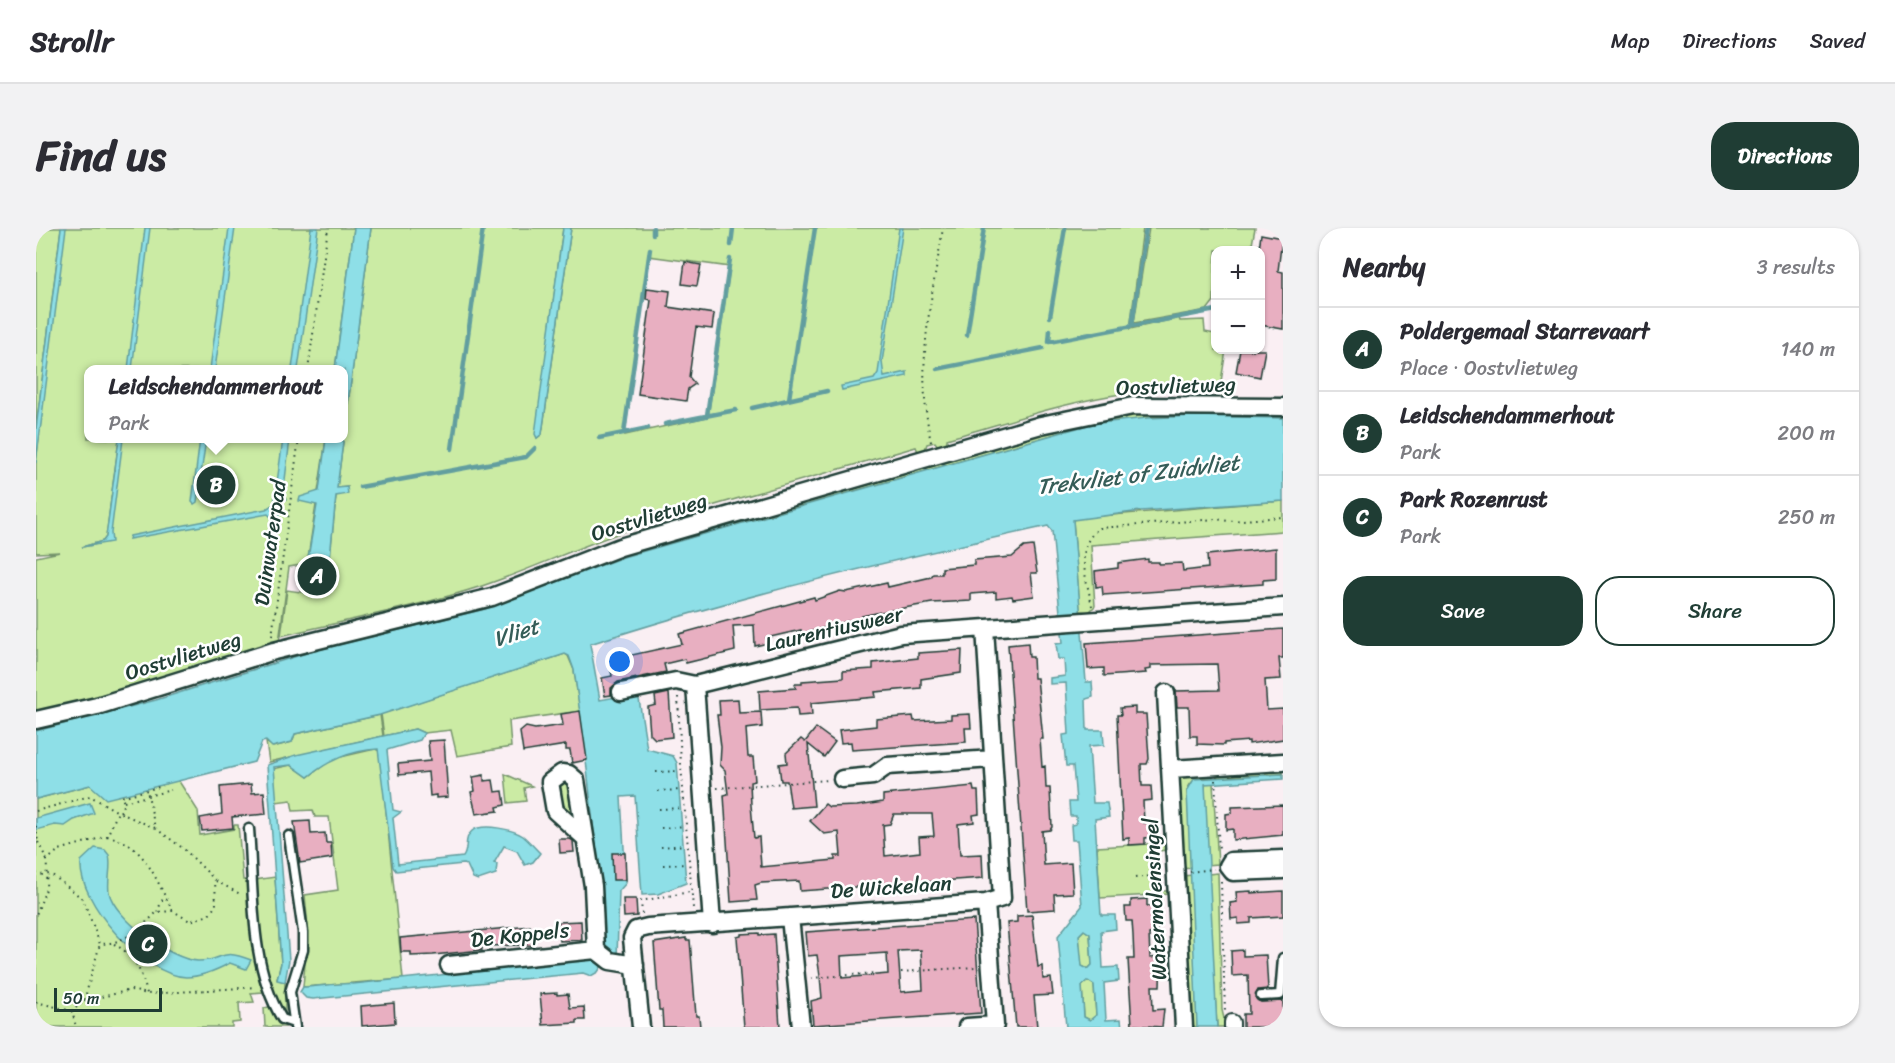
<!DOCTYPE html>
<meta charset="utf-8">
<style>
body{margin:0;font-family:Sriracha,sans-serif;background:#f2f2f3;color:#2b2b33}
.controls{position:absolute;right:18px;top:18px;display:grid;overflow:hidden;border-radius:12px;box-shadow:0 2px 4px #0004}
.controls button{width:54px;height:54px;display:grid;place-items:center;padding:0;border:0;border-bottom:2px solid #e1e1e2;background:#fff;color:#2b2b33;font:30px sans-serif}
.scale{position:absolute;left:18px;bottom:15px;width:108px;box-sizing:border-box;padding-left:6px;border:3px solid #1f3d34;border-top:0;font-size:16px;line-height:21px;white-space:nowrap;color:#1f3d34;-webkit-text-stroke:4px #fff;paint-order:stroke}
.you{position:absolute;left:584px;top:434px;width:21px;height:21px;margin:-15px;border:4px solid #fff;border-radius:50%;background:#1a73e8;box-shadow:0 0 0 9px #1a73e833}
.badge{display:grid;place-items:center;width:39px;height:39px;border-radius:50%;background:#1f3d34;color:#fff;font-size:20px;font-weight:700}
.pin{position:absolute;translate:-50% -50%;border:3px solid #fff;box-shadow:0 2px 6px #0006}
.popup{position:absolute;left:48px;top:137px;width:264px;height:78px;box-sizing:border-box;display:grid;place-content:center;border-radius:12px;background:#fff;filter:drop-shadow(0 2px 4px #0005);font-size:20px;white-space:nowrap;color:#7c7c81}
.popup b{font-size:22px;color:#2b2b33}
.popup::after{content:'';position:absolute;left:50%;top:100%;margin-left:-12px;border:12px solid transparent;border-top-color:#fff}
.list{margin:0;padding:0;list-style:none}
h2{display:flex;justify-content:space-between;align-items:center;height:78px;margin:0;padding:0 24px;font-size:26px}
h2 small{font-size:20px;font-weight:400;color:#7c7c81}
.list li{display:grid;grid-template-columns:39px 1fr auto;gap:18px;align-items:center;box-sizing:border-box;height:84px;padding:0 24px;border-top:2px solid #e1e1e2}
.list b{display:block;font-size:22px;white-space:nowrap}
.list p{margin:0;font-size:20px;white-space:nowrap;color:#7c7c81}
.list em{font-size:20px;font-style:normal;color:#7c7c81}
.actions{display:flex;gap:12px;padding:18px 24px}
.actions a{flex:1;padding:14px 0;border:2px solid #1f3d34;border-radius:24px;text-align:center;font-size:21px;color:#1f3d34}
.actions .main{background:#1f3d34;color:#fff}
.map{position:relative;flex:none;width:1247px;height:799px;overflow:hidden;border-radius:24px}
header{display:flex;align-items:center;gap:36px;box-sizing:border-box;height:84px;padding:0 30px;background:#fff;border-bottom:2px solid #e1e1e2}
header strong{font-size:28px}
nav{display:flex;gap:33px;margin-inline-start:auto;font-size:21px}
.intro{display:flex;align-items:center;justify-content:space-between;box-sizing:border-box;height:144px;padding:0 36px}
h1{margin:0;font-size:42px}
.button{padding:15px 27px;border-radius:24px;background:#1f3d34;color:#fff;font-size:21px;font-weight:700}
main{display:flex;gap:36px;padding:0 36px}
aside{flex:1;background:#fff;border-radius:24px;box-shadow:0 2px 4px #0004}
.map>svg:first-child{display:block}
</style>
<header>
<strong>Strollr</strong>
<nav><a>Map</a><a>Directions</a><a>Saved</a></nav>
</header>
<div class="intro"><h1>Find us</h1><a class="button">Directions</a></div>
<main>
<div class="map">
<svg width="1247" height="799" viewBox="0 0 1247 799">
<rect width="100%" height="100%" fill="#faeff3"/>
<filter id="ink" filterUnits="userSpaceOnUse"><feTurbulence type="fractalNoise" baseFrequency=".0167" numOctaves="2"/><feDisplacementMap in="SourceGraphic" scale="12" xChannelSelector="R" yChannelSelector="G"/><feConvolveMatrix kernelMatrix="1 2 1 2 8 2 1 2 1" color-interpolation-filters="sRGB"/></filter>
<g filter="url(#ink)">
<path fill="#cbeba4" stroke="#75946c" stroke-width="1.5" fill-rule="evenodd" d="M0,0H25L0,201Z
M27,0H318L299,141L52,142V210L83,211L70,309L67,313L46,319L71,314L84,211H290L271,336L253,339L243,414L51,473L0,483V329L24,324L0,325V235Z
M335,0H527L500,206L501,210L506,206L535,0H1107L1094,101L1143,90L1144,93L1168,92L1169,104L1179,106L1180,122H1190L1184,160L1189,164L1188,167C1094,149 1001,186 911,211V217L902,218L899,214L891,216L888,224L883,226L880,219L596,301C545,317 497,341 446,358C381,379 312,392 245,408L251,362L285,367L288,343L293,340L300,268L311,259L301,260ZM612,28L694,39L672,189L589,207Z
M1113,0H1219L1215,22H1180L1178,73L1171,82L1098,95Z
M1104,184L1247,185V190C1182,189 1120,189 1055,196L587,329L449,381L283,421L282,418L586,325L1015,201Z
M1247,273V303L1055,317L1059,378L1053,384L1044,383L1037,292L1040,290Z
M529,426L532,428L538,442L544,483L473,493L475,519L421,528L415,502L388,505L379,501L348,508L345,486Z
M344,487L347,508L233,534L230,514L237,519L256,514L259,506Z
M339,521L344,523L367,751L267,759L272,700L269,667L302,662L293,589H279L277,582L257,583L255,572L240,574L237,541L255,537L272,549L296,531Z
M1247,538V546L1181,550L1180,542Z
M1176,542L1177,550C1164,551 1155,549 1151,563L1156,640L1145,641L1141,550L1144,546Z
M137,544L162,583L164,607L198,601V597H202L207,652H214L219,667L227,764L215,765L218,774L203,775L204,794L196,795V799H0V571L54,557Z
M469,546L496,558L488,560L490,573L472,575Z
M527,553L533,558L536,580L533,582L524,574L522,555Z
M1169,555H1177L1182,636L1171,637Z
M1131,615V622L1122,623L1124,663H1134V666L1064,670L1061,619Z
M1182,645L1186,782L1190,799H1181L1172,646Z
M1157,647L1161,799H1154L1146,648Z
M239,649L245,735L241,751L249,754V784H246C223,741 223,700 219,652Z
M1048,702L1054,706L1056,737L1052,741L1045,738L1043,707Z
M1052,753L1058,757L1060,788L1054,792L1048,789L1046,758Z
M236,778L249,799H229L228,780Z"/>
<path fill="#8edfe7" stroke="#629e9f" stroke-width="1.5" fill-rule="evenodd" d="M25,0H30L0,235V201Z
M109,0H114L96,141H92Z
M193,0H199L179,141H174Z
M275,0H282L262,141H256Z
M318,0H335L301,260L311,259L312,266L300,268L293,340L271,336L281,277L263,273L264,269L283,263L290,211L308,210V142L299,141Z
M527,0H535L506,206L501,210L499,206Z
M863,0H867L846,134L848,149L871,144V148L806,162L805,158L838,151L842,145Z
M1159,188L1247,190V273L1105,283L1037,292L1050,454H1056L1057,469L1050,471L1051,502H1067L1068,517L1053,518L1057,575H1071L1073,589L1059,591L1065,687H1079L1080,701L1065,703L1067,740L1082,739L1083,753L1068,755L1070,792L1085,791L1086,799H1030L1022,708L1046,678L1041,612H1036L1035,597L1040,596V588H1034L1033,574H1040L1037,538H1030L1027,507L1033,506L1030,455L1014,456V450L1029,448L1028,431H1022L1020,416L1027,415L1016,303L1012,298C858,332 705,367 554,416L564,472L602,465L611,521L637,528L641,535L650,655L622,666L606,667L599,568L585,569L590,655L583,663L581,730L566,716C562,624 551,533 538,442L533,428L529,426L344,487L259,506L256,514L236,519L230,513L226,514L218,534L70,571L54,557L0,571V503L120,472L277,423L449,381L587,329L1055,196L1111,190ZM1048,702L1054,706L1056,737L1052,741L1046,738L1043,707ZM1052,753L1058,757L1060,787L1054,792L1048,789L1046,758Z
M83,211H87L75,305L76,314L46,319L67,313L70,309Z
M164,211H170L161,274L158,276L156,274Z
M247,211H254L247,268L250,271L246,273L236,323L234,322L237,291L232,286L93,311L94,308L230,281L238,276Z
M379,501L388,505L384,512L351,522L357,582L365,584L357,590L362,636L427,629C433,621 427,611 436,603C446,595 477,601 487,608C493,613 499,620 504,625L497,634L489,637L481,623L468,618L458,635L461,636L460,646L442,652L437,650L431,637L427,636L360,643L357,639L342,521C314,523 293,532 272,549L255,537L238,539L253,732L249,754L241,752L245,735L231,537L260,527Z
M1247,546V551L1169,556L1181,799H1161L1151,563L1158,551Z
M54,575L58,585L38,592L29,598L19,597L0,602V590Z
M59,620L69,622L73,627C76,639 71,651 73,664C78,690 135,732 162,733C188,733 183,719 215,732L210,741L194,735C181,742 165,749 150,749C108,748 41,674 45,633Z
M550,732H560L567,736L562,744L555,748L547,745L277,771L270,770L264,764L267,759C277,759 313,754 317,756Z"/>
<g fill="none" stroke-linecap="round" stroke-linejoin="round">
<path stroke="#629e9f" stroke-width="4.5" d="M617,6V0
M695,17L697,0
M1014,89L1029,0
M1096,98L1110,0
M1014,102L1013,114L1180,82
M931,107L948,0
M901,141L1007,120
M753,171L779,0
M716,180L791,163
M671,187L694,31
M629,196L700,182
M588,205L614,21
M563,210L612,200
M416,221L447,0
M324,259L490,229L499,220"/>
</g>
<path fill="#e8afc1" stroke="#1f3d34" stroke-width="1.5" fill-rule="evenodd" d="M1225,6L1246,10L1242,43L1247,44V101L1224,97L1223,22Z
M649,34L665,37L661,58L646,56Z
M611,60L634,63L632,79L678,86L676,101L660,99L653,149L659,156L652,161L650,173L602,166L615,72L610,71Z
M1204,122H1229L1224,149L1200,144Z
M997,318L1001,345H995L998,368L977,371L976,368L960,370V364L935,366V373L896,375L845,384L826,388L821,395L816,392L766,406L765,402L730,410L732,415L719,418L718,397L697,398L699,423L650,435L649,431L628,436L630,444L582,454L575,460V467L569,468L566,450L576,448L573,432L646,416L643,406L778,369L779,372L804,363L810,364L851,355L852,359L895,349L897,346H906V340L938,337V332L976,329L988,319Z
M1240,320V351L1227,352V356L1067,367L1066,358L1060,359L1059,343L1082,340V335L1112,331V334H1123V336L1146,335L1147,343L1172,340L1171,327Z
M1247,401V430H1243L1245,451L1229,452L1231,482L1247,481V511L1213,516V513L1188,515V517L1161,516V508H1154L1153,479H1141L1140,463L1183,462L1181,436L1115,437V441L1109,442L1110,445L1068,448V440L1052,441L1050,415Z
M992,415L993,429H997L998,450H1001L1007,511H1004L1006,539L1009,538L1010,560H1014L1016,599L1014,602L1006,603L1008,637L1035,635L1037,665L1018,666L1019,681L991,683L972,417Z
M926,422L925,445L885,451V460L839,464L840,469L775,475L776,487L762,488L761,480L724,482L723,463L760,460L759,456H766V453L807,450V443L837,441V435L882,430V425Z
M633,465L636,509L619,511L614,506L612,479L620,477L619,468Z
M702,471L703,485L725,484L726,499L710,501L712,529H717L719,553L714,554L715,577L718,610L723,609L725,639L799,632V628H805L803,604L788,606L774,593L789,576L793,579L821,578L847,574V567L937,558L938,563H942L943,586L937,587L938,594L922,596L924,627L946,626L947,650L764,663L763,653L725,655L719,657L721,672L695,674L688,567L692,566L689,542L684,537L685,519L681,487H684L683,472ZM858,586H896L898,608L883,609L884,624L849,628L847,597L854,596Z
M1099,479V486H1110L1113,531L1111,536H1105L1106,558H1115L1116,572L1107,573L1108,595L1117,594L1118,609L1109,610V616L1093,617V610L1087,611L1081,487H1085L1084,480Z
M544,483L551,532L536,535L534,522H530V517L487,524L484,504L490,499L499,501L527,497L525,486Z
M934,486L935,500H929L930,514L816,522L815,514L805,515L803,502L840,498V491L877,488L878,493L915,491V487Z
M780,500L799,514L788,529L772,516L778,578L755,580L751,553H745L743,536L751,535L750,525L765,511L769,514Z
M408,512L412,569L400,570V567L394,568L392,544L363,547L362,536L394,533L392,513Z
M448,547V553L457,552L459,564L467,563L469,577L461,579L462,583L440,586L435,564L439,563L437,549Z
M215,556L216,565L228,564L230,586L196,589L197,600L166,603L164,590L186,586L184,559Z
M1247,577V607L1197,612V601L1190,602V586L1196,585V579Z
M274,593L275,606L289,605L290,615H295L296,630L264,635L258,594Z
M523,611H534L537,613L538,624L524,625Z
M576,625H589L590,652H577Z
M1215,663V665L1247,663V688L1215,690V695L1202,696V690L1195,691L1194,675L1201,674L1200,664Z
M587,671H600L601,688L588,689Z
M1111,671V678L1122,677L1121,705L1113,706L1114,730L1125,729L1124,758H1116L1117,782L1128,781L1126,799L1096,797L1092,731H1098L1097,707L1096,693H1090L1089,679H1095V672Z
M996,687L1002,739L1006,738L1007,751L1015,750L1017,767L998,768L1001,799H980L971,695L981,694V688Z
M938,692L945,785L777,797L775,773L786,770L784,748L781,727L772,728L770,704ZM885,722L887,762L865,764L862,723ZM851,725L852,746L806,750L805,728Z
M545,693L546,712L524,713L522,694Z
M494,698L496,717L446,718V722L397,727L375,728V724H365L364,710Z
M723,705V707L738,706L744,799H708L701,709L705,708V706Z
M650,710V712H654L660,788H663L664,799H627L626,782H623L618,715Z
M1207,722V728L1230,727L1232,761L1222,762L1219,769L1225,774L1247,773V799H1207V786H1213L1212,747L1196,748L1195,723Z
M521,765V767L532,766L534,780L548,779L549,792H541V795L507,797L504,766Z
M358,775L359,795L326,798L325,778Z"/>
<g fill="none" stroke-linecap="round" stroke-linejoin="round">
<defs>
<path id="service" d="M213,601C218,663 213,737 246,791L258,795
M253,608L267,704V722L254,764L259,799
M1225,768L1244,767L1247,730"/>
<path id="pedestrian" d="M1196,794V799"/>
<path id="minor" d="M585,464L640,453L659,457
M1130,465L1148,799
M0,492L61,478L238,423L456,369L584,319L1005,197L1097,178L1247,179
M1135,541L1247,534
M806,551L837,548L851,538L957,531
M549,610L519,583L514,554L526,545L533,546L540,552L557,658L560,722L574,733L599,737
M1247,631L1195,633L1192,638L1197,644L1247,642
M754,689L765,799
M676,696L659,457L865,406L1247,379
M413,737L560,722
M605,799L596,710L600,702L612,699L950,675L966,670L949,400
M931,799L959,797L950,675"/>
</defs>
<use href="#service" stroke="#1f3d34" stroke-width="13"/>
<use href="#pedestrian" stroke="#1f3d34" stroke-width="18"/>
<use href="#minor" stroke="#1f3d34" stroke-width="21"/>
<path stroke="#1f3d34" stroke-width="2" stroke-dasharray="1.5 4.5" stroke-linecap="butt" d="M272,142L292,0
M895,214C879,138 895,75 907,0
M1056,378C1051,352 1037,317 1064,300L1180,291L1193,293L1247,289
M236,408L263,210
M642,469L645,537L657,680
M620,544L644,543
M1179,552L1183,622
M681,560L792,552
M622,563L646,562
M88,574L135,562
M623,581L647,580
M0,583L54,568L82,584L71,608L23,622L11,632L10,661L0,687
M0,598L2,614L0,616
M119,600L82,584L85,583L88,574L85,569L127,558
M625,600L649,598
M71,608C110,615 120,654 137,683
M2,614L11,632
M625,619L649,617
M627,637L651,636
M1154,644L1178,641
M0,645L3,647L15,646L47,671L64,716C88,716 105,700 121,684L137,683L154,693L173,687L180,677L179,652L148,621L119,600L111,562
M1099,650L1124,647
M180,653L204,666
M1185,654L1189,783
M121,684L128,668
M606,686L605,673L654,664
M78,716C99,727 106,744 111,766
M865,744L940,739
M775,750L839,745
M48,773L95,762L111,766L220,759
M0,774L36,783L48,773L64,716
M36,783L40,799"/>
<use href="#service" stroke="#fff" stroke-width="8"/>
<use href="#pedestrian" stroke="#fff" stroke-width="14"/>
<use href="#minor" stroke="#fff" stroke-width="16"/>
</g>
</g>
<g text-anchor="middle" stroke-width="5" stroke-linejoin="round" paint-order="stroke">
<g font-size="21" fill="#1f3d34" stroke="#fff">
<text transform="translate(1140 158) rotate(-2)" y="7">Oostvlietweg</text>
<text transform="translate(613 289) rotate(-17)" y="7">Oostvlietweg</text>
<text transform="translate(234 315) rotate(-82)" y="7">Duinwaterpad</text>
<text transform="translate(798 401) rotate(-13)" y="7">Laurentiusweer</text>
<text transform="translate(147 428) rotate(-17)" y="7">Oostvlietweg</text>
<text transform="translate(855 659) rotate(-4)" y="7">De Wickelaan</text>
<text transform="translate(1119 671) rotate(-93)" y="7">Watermolensingel</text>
<text transform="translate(484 707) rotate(-6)" y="7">De Koppels</text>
</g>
<g font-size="22" font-style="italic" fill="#355d58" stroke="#fff">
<text transform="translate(1102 246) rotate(-7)" y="8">Trekvliet of Zuidvliet</text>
<text transform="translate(480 404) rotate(-18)" y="8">Vliet</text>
</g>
</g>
</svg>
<div class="controls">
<button>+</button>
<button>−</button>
</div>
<div class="scale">50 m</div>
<div class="you"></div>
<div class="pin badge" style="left:281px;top:348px">A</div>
<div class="pin badge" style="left:180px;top:257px">B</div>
<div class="popup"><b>Leidschendammerhout</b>Park</div>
<div class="pin badge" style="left:112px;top:716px">C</div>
</div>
<aside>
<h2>Nearby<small>3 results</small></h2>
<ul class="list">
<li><span class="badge">A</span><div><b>Poldergemaal Starrevaart</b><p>Place · Oostvlietweg</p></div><em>140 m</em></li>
<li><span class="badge">B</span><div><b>Leidschendammerhout</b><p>Park</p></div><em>200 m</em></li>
<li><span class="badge">C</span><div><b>Park Rozenrust</b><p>Park</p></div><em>250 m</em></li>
</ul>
<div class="actions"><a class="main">Save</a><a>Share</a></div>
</aside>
</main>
